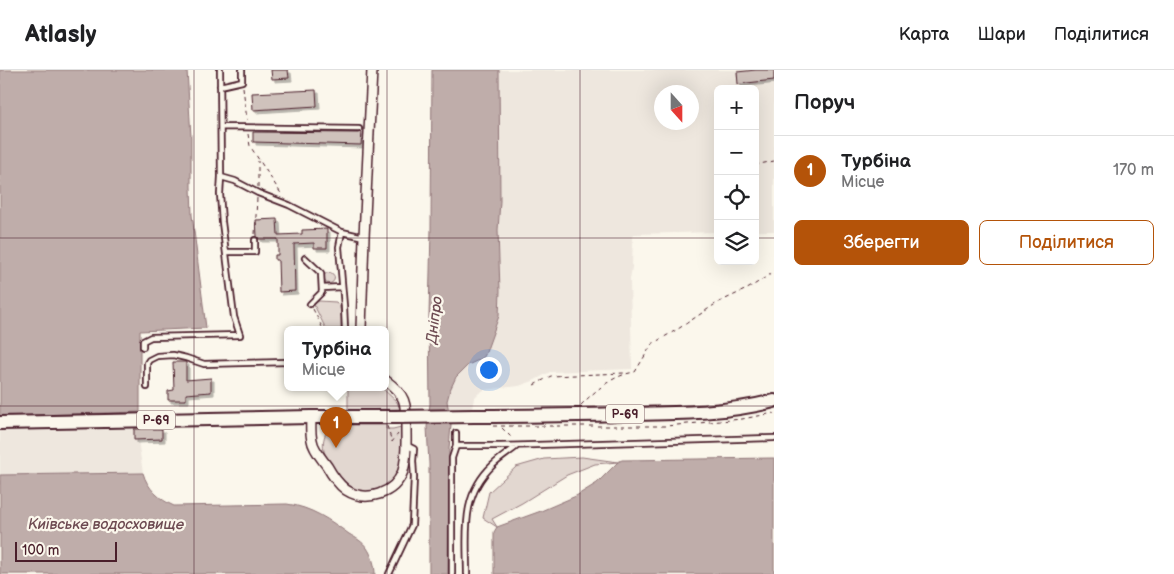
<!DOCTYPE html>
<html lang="uk">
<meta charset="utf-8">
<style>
body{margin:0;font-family:"Balsamiq Sans",sans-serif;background:#f2f2f2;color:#202124}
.controls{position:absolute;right:15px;top:15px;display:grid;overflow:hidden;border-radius:8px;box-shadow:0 5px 20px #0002}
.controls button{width:45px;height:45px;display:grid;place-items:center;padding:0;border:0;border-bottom:1px solid #e0e0e0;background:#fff;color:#202124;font:25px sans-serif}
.compass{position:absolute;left:654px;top:15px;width:45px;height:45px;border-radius:50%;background:#fff;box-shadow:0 5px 20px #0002;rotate:159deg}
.scale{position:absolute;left:15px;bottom:12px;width:102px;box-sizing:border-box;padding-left:5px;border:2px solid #4a1f2b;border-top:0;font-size:14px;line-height:18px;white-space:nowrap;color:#4a1f2b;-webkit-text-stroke:4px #fbf7ec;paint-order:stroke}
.you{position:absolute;left:488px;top:299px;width:18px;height:18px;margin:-12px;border:4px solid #fff;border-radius:50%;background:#1a73e8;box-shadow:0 0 0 8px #1a73e833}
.badge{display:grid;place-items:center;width:32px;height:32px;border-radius:50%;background:#b45309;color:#fff;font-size:16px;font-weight:700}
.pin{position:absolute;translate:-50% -41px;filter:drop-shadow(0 1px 2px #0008)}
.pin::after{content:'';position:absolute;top:26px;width:18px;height:15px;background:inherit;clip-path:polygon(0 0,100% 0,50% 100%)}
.popup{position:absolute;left:284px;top:256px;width:105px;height:65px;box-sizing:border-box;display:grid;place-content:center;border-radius:8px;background:#fff;filter:drop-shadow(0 1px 4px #0005);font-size:16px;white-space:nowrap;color:#757577}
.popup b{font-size:19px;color:#202124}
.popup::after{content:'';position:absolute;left:50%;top:100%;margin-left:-10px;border:10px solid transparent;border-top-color:#fff}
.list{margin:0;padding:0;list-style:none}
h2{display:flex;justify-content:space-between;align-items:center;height:65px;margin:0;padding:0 20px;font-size:21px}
h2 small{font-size:16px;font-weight:400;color:#757577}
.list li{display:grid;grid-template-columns:32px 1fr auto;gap:15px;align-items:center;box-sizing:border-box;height:70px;padding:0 20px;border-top:1px solid #e0e0e0}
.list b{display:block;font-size:19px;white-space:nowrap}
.list p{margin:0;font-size:16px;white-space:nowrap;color:#757577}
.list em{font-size:16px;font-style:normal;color:#757577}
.actions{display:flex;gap:10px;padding:15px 20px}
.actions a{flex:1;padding:11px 0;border:1px solid #b45309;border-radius:8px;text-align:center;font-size:18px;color:#b45309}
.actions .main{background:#b45309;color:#fff}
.icon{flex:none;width:28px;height:28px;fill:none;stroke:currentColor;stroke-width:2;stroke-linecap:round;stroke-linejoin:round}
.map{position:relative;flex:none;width:774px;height:504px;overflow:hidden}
header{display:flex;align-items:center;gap:30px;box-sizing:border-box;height:70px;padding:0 25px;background:#fff;border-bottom:1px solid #e0e0e0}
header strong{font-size:24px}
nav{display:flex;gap:28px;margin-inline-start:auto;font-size:18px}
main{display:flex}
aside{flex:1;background:#fff}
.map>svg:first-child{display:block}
</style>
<header>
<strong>Atlasly</strong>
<nav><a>Карта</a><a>Шари</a><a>Поділитися</a></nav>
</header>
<main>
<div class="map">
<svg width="774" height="504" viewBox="0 0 774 504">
<defs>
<filter id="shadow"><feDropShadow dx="3" dy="3" stdDeviation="0" flood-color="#0004"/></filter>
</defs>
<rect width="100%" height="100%" fill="#fbf7ec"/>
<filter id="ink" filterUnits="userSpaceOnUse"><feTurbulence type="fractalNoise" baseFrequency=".02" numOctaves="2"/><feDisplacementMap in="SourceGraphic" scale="10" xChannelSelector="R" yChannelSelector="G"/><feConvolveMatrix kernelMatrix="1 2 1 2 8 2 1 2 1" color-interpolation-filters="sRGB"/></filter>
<g filter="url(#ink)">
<path fill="#eee7de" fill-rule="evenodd" d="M499,0H774V161H755V19H718V162L633,164L632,197L630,210L632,299L550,302L533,311L519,316L484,320L479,323L474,328L472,339L448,338L447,331L452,313L462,301L468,295L483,288L485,285L499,246L500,221L498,160L500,131ZM662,22H692V52H662Z
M140,342L135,350L143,403L0,405V346Z"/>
<path fill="#e2d7d0" stroke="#967b7e" d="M323.5 208a5.5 5.5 0 1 1 11 0a5.5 5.5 0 1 1-11 0Z
M319,231L336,232C343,238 341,250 341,259H326L314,235L317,232Z
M348,317H381L397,332L400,339L348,340Z
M337,355H386V359H393L401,357C401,370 403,387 398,400C395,408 387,416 379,419C360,426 348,417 337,402C333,397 329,392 326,386C320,375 324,357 337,355Z
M582,387L618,392L595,394L567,405L522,433L492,449L497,457L483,448L489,422L516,397L544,389Z"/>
<path fill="#bfadaa" stroke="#907477" d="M0,0H187L191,67V117L192,145L206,258L140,261V342L0,346Z
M432,0H499L500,131L498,160L500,221L499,246L485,285L483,288L468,295L456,307L450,320L447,331L451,355L449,379L448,504H429V394L427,357L430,334L429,246L431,159Z
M774,388V504H494V462L497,457L541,441L576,426L597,413L618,392L622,390Z
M143,403C147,418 160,430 174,436L287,434C311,437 330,450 349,464C356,468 363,472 367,478C372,485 375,496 375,504H0V405Z"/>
<path fill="#cfc2bc" stroke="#4a1f2b" filter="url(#shadow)" d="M271,0H288L289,8L272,9Z
M756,0H774V10L738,14L737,2Z
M316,20L317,36L253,40L252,23Z
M253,62L359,63L362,62L361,75L253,72Z
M277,149L278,165L302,164V160L327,159V178H314V173L294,174L295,221L279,222L278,190H275V185H278V169H259L257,166L256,150Z
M173,292H186V310L211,308V322L186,324V330H168V321L174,320Z
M134,359H162V369L134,370Z"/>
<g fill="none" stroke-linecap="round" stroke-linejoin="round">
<defs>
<path id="lane" d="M220,0L221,107L235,111L258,123L289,135L342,162L364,167
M220,16L242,11V0
M221,57L359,59
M342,162L339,177L344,236L345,259
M226,182H255V170
M305,188L321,203L322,222L310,234
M322,218L342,217
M143,277V271L151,267L240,265L234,247L222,152L220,124L221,107
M147,317V293L149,290L157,286L173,285L186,288L204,294L287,292
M456,376H501L774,368
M389,504L412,455L414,407L413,391L414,379L406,375
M452,504V388L456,376V363
M467,504C467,463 460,426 493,395C500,388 510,382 517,376"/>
<path id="street" d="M361,259L364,167L372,0
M311,347C311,354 310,363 312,370C313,379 322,389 327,396C332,405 338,414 346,420C366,433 395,424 403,401C407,387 406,373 406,359C406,333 407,326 385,310"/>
<path id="primary" d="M474,346C528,346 581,345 634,344C681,343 728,343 774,331
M0,353L311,347H395"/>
</defs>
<use href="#lane" stroke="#4a1f2b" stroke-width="8"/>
<use href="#street" stroke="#4a1f2b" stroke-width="12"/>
<use href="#primary" stroke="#4a1f2b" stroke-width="16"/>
<path stroke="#4a1f2b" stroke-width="1" stroke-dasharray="4 4" stroke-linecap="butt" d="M243,17L247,50
M248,64L250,76L282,125
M755,95L774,91
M258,117V91
M255,164L257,128
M313,239L323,259
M534,315L551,306L624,303
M581,335C596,320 613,305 635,302L652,274L678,259L717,233L749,218L774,202
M387,356L392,372L398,364
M493,356H666L742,349L774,343
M502,358L513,369"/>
<use href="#lane" stroke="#fbf7ec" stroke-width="4.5"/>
<use href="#street" stroke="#fbf7ec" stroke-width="9"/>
<use href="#primary" stroke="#fbf7ec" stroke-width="12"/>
<defs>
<path id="primary-bridge" d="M395,347L474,346"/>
</defs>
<use href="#primary-bridge" stroke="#4a1f2b" stroke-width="16" stroke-linecap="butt"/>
<use href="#primary-bridge" stroke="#fbf7ec" stroke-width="12"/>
</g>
</g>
<path fill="none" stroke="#4a1f2b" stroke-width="1" stroke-opacity="0.55" d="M194,0V504M387,0V504M580,0V504M0,168H718M755,168H774M0,336H774"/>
<g text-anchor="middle" stroke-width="4.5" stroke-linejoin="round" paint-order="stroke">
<g fill="#fbf7ec" stroke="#7f6065" stroke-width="1">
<rect x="606" y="334.5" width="38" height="19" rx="4"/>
<rect x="137" y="340.5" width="38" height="19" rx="4"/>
</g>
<g font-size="12" font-weight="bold" fill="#4a1f2b">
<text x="625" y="348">Р-69</text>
<text x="156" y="354">Р-69</text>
</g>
<g font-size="15" font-style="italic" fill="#6d4a51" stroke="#fbf7ec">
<text transform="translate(434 250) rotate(-83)" y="5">Дніпро</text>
<text x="106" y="459">Київське водосховище</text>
</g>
</g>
</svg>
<div class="controls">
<button>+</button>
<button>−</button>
<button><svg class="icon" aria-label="locate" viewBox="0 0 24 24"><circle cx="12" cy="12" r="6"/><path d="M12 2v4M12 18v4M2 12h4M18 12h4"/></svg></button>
<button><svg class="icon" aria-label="layers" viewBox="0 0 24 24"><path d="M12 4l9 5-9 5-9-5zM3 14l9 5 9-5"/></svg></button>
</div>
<svg class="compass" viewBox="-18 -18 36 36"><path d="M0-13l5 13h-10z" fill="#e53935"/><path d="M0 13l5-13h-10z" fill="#757577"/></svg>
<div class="scale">100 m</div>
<div class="you"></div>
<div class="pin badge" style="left:336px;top:378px">1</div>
<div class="popup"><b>Турбіна</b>Місце</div>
</div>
<aside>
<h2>Поруч<small></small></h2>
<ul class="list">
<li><span class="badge">1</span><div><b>Турбіна</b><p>Місце</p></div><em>170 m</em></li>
</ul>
<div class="actions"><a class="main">Зберегти</a><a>Поділитися</a></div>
</aside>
</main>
